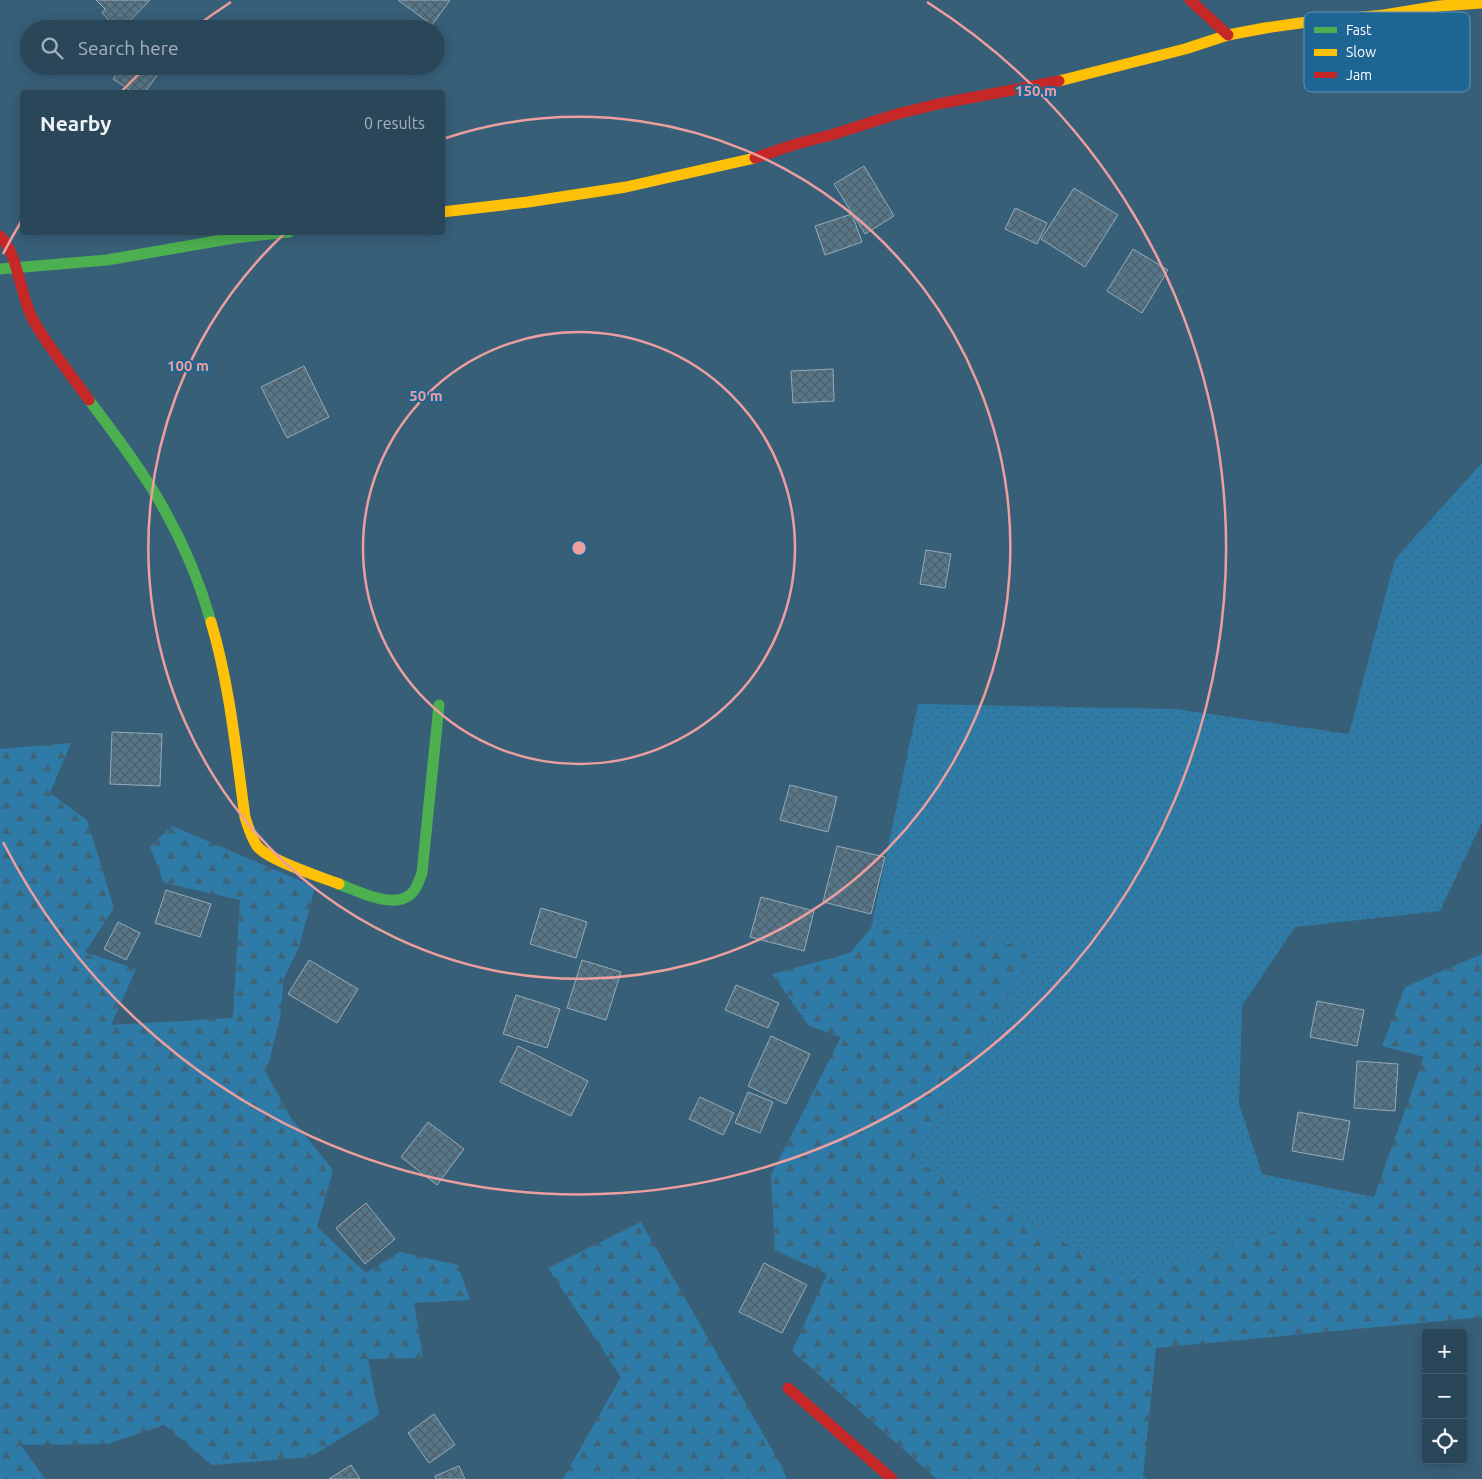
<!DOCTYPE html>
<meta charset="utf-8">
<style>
body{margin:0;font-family:Ubuntu,sans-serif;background:#365163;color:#f1f3f6}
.controls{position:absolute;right:15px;bottom:15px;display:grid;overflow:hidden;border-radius:5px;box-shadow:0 2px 12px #0003}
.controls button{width:45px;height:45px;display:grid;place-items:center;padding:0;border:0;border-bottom:1px solid #465f70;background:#2a475a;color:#f1f3f6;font:25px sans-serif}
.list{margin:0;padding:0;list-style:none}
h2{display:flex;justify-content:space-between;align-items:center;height:65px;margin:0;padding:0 20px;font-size:21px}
h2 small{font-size:16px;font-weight:400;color:#a5b2bb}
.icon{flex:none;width:28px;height:28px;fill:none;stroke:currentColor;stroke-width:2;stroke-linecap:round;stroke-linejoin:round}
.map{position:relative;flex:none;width:1482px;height:1479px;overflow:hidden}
.search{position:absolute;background:#2a475a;box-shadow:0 2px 12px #0003;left:20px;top:20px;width:425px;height:55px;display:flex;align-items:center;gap:12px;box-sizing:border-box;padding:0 18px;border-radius:28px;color:#a5b2bb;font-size:19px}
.panel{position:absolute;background:#2a475a;box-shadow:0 2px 12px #0003;left:20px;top:90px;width:425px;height:145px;border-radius:5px}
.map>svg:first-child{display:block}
</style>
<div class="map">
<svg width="1482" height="1479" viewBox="0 0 1482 1479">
<defs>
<pattern id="grass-dots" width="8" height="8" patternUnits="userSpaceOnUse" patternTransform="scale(1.25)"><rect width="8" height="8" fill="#2f7ba8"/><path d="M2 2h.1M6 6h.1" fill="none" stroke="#3e647a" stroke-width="1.8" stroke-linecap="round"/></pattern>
<pattern id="forest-firs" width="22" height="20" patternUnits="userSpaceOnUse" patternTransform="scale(1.25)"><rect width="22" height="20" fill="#2f7ba8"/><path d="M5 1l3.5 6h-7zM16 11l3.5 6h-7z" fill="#3e647a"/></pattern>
<pattern id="building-cross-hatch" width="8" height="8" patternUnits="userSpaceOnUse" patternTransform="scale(1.25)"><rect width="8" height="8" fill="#567689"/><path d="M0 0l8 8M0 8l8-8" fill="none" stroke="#505f67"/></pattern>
</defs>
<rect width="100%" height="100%" fill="#385f78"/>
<path fill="url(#grass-dots)" d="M1482,463V822L1440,911L1295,927L1242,1006L1239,1104L1262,1174L1374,1197L1132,1280L913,1160L1034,947L871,928L918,704L1175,709L1349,734L1395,559Z"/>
<path fill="url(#forest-firs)" d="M71,743L50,793L87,820L114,908L85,952L136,969L111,1025L233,1018L240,900L164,883L150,847L172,826L315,887L299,947L284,978L280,1017L266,1073L291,1118L333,1170L317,1227L366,1273L400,1252L458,1265L470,1300L414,1303L423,1358L368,1359L379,1415L310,1457L212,1465L164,1425L107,1444L21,1445L45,1479H0V749Z
M871,928L1035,947L913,1160L1132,1280L1374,1197L1424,1057L1382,1046L1405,987L1482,954V1317L1156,1348L1143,1476L1147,1479H937L792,1351L827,1274L775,1250L771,1175L841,1037L809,1026L772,974L850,953Z
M641,1222L781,1465L787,1479H563L621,1377L548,1268Z"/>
<path fill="url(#building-cross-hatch)" stroke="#95abb9" d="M96,0H150L122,29H118L102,13L105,9Z
M398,0H450L432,25Z
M121,66H164L145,92H133L113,79Z
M864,166L894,216L865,234L834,184Z
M1074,188L1118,215L1085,267L1041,239Z
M1015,208L1047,223L1037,244L1005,229Z
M852,214L862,242L825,255L815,226Z
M1133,249L1168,270L1142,313L1107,291Z
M304,366L329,417L287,438L261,387Z
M833,369L834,401L793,403L791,371Z
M926,550L951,554L945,588L920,584Z
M112,732L162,734L160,786L110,784Z
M790,785L837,797L828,832L780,820Z
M837,846L885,857L871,914L823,902Z
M166,890L211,904L200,937L155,923Z
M761,897L814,911L804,951L750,937Z
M541,908L587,922L576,958L530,944Z
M118,922L140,933L126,960L104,949Z
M309,960L358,989L337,1023L288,994Z
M582,960L621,972L606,1020L567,1008Z
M736,985L779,1003L768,1028L725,1010Z
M516,995L560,1009L547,1048L503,1034Z
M1317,1001L1364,1010L1357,1046L1310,1037Z
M771,1036L810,1054L786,1104L748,1086Z
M518,1046L588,1081L571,1116L500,1082Z
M1357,1061L1398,1064L1395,1111L1354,1108Z
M748,1092L773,1102L760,1133L735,1123Z
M700,1097L734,1113L723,1135L689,1119Z
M1298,1112L1350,1121L1343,1160L1292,1151Z
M428,1122L464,1149L437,1185L401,1157Z
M366,1203L395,1239L365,1264L336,1228Z
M764,1263L807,1285L782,1333L739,1312Z
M434,1414L455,1445L429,1463L408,1433Z
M351,1465L360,1479H329Z
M459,1466L465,1479H436L435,1476Z"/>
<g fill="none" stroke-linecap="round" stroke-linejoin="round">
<path stroke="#4caf50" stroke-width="11" d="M0,269L107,260L234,238L289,232
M89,400C113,432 137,463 157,497C180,536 199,579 211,622
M339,884C357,891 394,910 411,894C417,889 419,880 422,873L439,705"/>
<path stroke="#ffc107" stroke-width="11" d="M1059,81L1185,49L1228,35L1265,28L1300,23L1384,15L1439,6L1482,3
M442,212L528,202L626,187L755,158
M211,622C230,686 236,752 245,817C248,827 251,837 257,846C267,860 321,877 339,884"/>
<path stroke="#c62828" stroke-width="11" d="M1190,0L1228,35
M755,158L796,144L831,135L897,114L938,104L1059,81
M0,236C18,254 20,294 32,318C48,347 70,373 89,400
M788,1388L892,1479"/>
</g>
<g fill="none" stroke="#ed9e9e" stroke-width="2.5">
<circle cx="579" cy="548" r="216"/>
<path d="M446 138A431 431 0 1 1 285 233"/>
<path d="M3 254A647 647 0 0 1 22 220M122 91A647 647 0 0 1 146 67M194 28A647 647 0 0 1 231 2M927 2A647 647 0 1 1 3 842"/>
</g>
<rect x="1304" y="12" width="166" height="80" rx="8" fill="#1d6593" stroke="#6193b3" stroke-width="1"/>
<rect x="1314" y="27" width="23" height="6" fill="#4caf50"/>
<rect x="1314" y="49" width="23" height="7" fill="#ffc107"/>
<rect x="1314" y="72" width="23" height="6" fill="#c62828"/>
<g font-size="14" fill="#fff">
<text x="1346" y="35">Fast</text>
<text x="1346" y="57">Slow</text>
<text x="1346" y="80">Jam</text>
</g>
<circle cx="579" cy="548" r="8" fill="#ed9e9e" stroke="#1d6593" stroke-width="2.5"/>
<g font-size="15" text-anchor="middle" font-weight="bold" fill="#ed9e9e" stroke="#1d6593" stroke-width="4" stroke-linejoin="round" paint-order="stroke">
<text x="1036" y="96">150 m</text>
<text x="188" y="371">100 m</text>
<text x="426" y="401">50 m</text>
</g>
</svg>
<div class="controls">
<button>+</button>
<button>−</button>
<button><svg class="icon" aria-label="locate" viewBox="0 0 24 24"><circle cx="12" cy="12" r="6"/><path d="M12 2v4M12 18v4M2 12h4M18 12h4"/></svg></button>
</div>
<div class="search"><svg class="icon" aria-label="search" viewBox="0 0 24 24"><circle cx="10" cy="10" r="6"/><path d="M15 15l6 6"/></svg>Search here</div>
<section class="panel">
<h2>Nearby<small>0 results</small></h2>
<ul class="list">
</ul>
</section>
</div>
